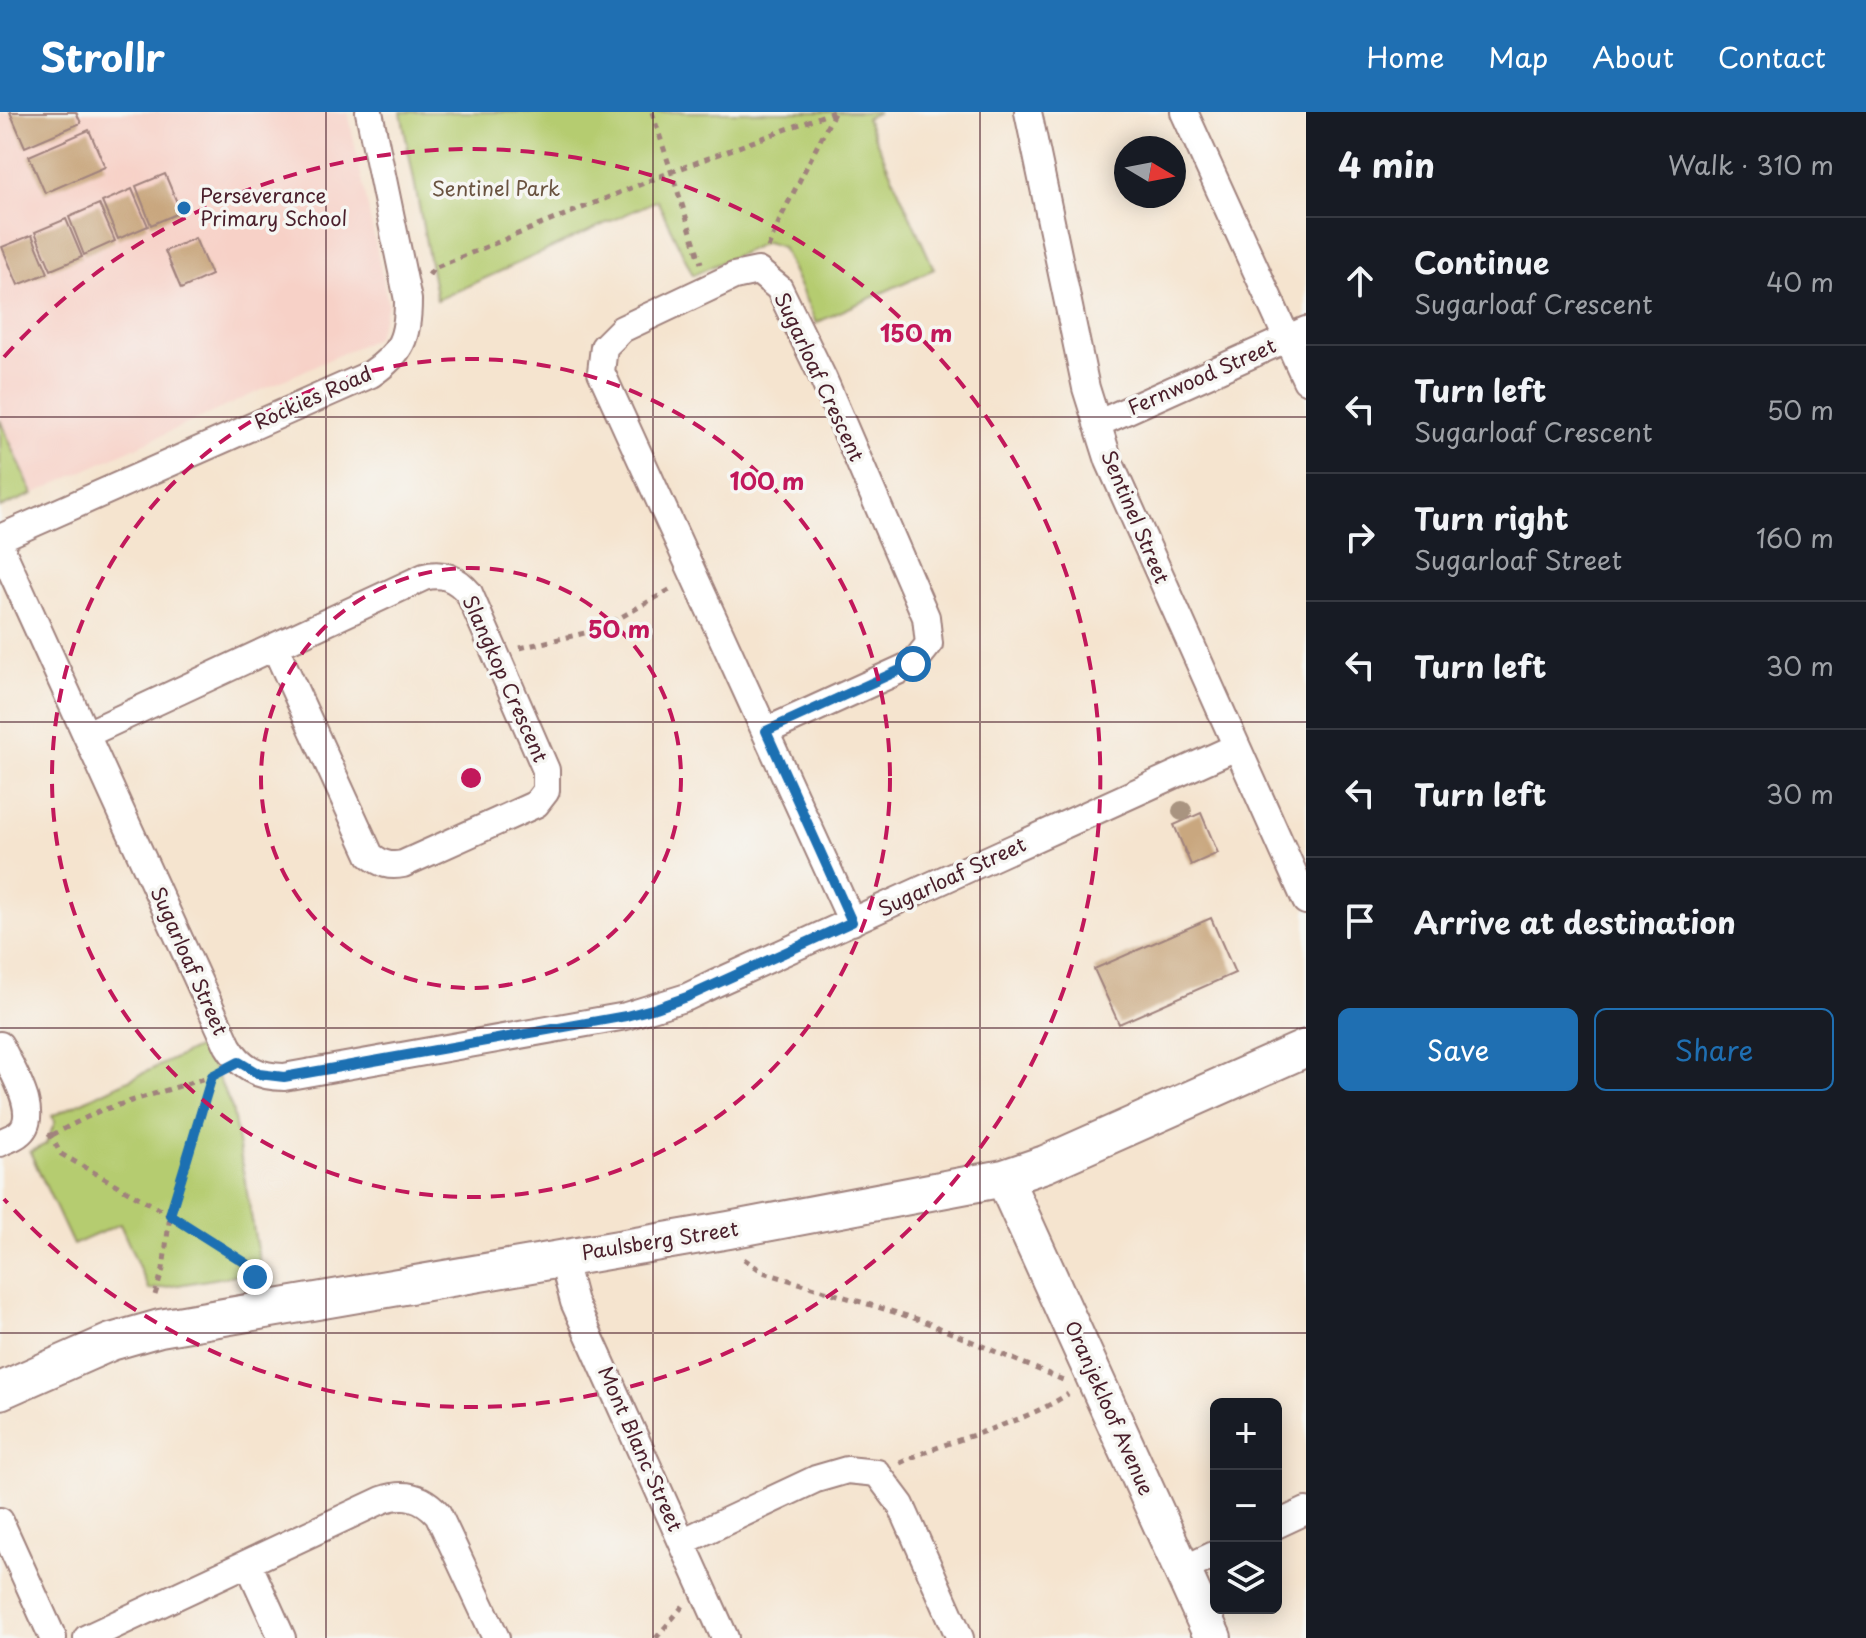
<!DOCTYPE html>
<meta charset="utf-8">
<style>
body{margin:0;font-family:"Playpen Sans",sans-serif;background:#20242c;color:#f1f3f6}
.controls{position:absolute;right:24px;bottom:24px;display:grid;overflow:hidden;border-radius:12px;box-shadow:0 4px 20px #0003}
.controls button{width:72px;height:72px;display:grid;place-items:center;padding:0;border:0;border-bottom:2px solid #363941;background:#171b24;color:#f1f3f6;font:40px sans-serif}
.compass{position:absolute;left:1114px;top:24px;width:72px;height:72px;border-radius:50%;background:#171b24;box-shadow:0 4px 20px #0003;rotate:100deg}
.stop{position:absolute;width:24px;height:24px;margin:-18px;border:6px solid #1f6fb2;border-radius:50%;background:#fff}
.stop.end{background:#1f6fb2;border-color:#fff;box-shadow:0 2px 8px #0008}
.list{margin:0;padding:0;list-style:none}
h2{display:flex;justify-content:space-between;align-items:center;height:104px;margin:0;padding:0 32px;font-size:34px}
h2 small{font-size:26px;font-weight:400;color:#9ea1a6}
.list li{display:grid;grid-template-columns:52px 1fr auto;gap:24px;align-items:center;box-sizing:border-box;height:128px;padding:0 32px;border-top:2px solid #363941}
.list b{display:block;font-size:30px;white-space:nowrap}
.list p{margin:0;font-size:26px;white-space:nowrap;color:#9ea1a6}
.list em{font-size:26px;font-style:normal;color:#9ea1a6}
.actions{display:flex;gap:16px;padding:24px 32px}
.actions a{flex:1;padding:18px 0;border:2px solid #1f6fb2;border-radius:12px;text-align:center;font-size:28px;color:#1f6fb2}
.actions .main{background:#1f6fb2;color:#fff}
.icon{flex:none;width:44px;height:44px;fill:none;stroke:currentColor;stroke-width:2;stroke-linecap:round;stroke-linejoin:round}
.map{position:relative;flex:none;width:1306px;height:1526px;overflow:hidden}
header{display:flex;align-items:center;gap:48px;box-sizing:border-box;height:112px;padding:0 40px;background:#1f6fb2;color:#fff}
header strong{font-size:38px}
nav{display:flex;gap:44px;margin-inline-start:auto;font-size:28px}
main{display:flex}
aside{flex:1;background:#171b24}
.map>svg:first-child{display:block}
</style>
<header>
<strong>Strollr</strong>
<nav><a>Home</a><a>Map</a><a>About</a><a>Contact</a></nav>
</header>
<main>
<div class="map">
<svg width="1306" height="1526" viewBox="0 0 1306 1526">
<rect width="100%" height="100%" fill="#f6f6f2"/>
<filter id="ink" filterUnits="userSpaceOnUse"><feTurbulence type="fractalNoise" baseFrequency=".0125" numOctaves="2"/><feDisplacementMap in="SourceGraphic" scale="16" xChannelSelector="R" yChannelSelector="G"/><feConvolveMatrix kernelMatrix="1 2 1 2 8 2 1 2 1" color-interpolation-filters="sRGB"/></filter>
<filter id="wash" filterUnits="userSpaceOnUse"><feTurbulence type="fractalNoise" baseFrequency=".006" numOctaves="4" result="noise"/><feDisplacementMap in="SourceGraphic" scale="32" xChannelSelector="R" yChannelSelector="G"/><feGaussianBlur stdDeviation="1.8" result="paint"/><feColorMatrix in="noise" values="0 0 0 0 0 0 0 0 0 0 0 0 0 0 0 0 0 1.4 0 .05"/><feComposite in="paint" operator="in"/></filter>
<g filter="url(#wash)">
<rect width="100%" height="100%" fill="#f5e4cf"/>
<path fill="#f7d1c7" d="M0,0H348L388,192L376,226L33,382L0,308Z"/>
<path fill="#b5cc70" stroke="#80764e" stroke-width="2" d="M401,0H879L866,6L934,157L816,211L782,135L766,130L693,163L657,88L437,188Z
M0,308L33,382L0,396Z
M203,933L232,996L261,1159L149,1178L120,1112L73,1133L30,1040L46,1032L55,1010L52,1004Z"/>
<g id="blocks">
<path fill="#c9a77f" d="M10,0H76L81,11L25,35Z
M89,18L105,55L45,81L29,44Z
M165,62L181,100L151,113L136,74Z
M132,77L148,114L118,127L102,90Z
M99,92L115,129L84,143L69,105Z
M66,107L82,145L51,158L35,120Z
M32,123L48,161L18,173L2,135Z
M195,126L211,163L181,177L165,139Z
M1201,701L1218,741L1191,753L1174,713Z
M1211,806L1235,861L1119,912L1094,857Z"/>
</g>
</g>
<g filter="url(#ink)">
<use href="#blocks" fill-opacity="0" stroke="#a0827d" stroke-width="2"/>
<g fill="none" stroke-linecap="round" stroke-linejoin="round">
<defs>
<path id="street" d="M1028,0L1086,276L1109,349L1306,789
M1184,0L1306,268
M1097,312L1306,218
M0,426L371,262C402,241 408,225 408,188L369,0
M0,434L228,934C241,956 259,965 284,965L626,904L687,885L714,872L1236,635
M766,619L913,552L929,532L926,505L823,266L779,176L758,159L734,164L622,217L604,235L601,260L852,810
M87,622L424,465C443,460 456,466 469,481L546,658V679L536,692L403,752C390,755 381,752 370,743L275,535
M0,933C10,955 43,1004 18,1022C13,1026 5,1028 0,1031
M562,1145L574,1190L725,1526
M0,1409L53,1526
M1276,1413L1306,1399
M682,1430L816,1367L847,1358L877,1361L901,1393L960,1526
M248,1451L282,1526
M1182,1458L1216,1442
M87,1526L382,1388C404,1380 422,1384 438,1402L496,1526"/>
<path id="secondary" d="M1004,1066L1213,1526
M0,1279L111,1230L160,1216L729,1118L1004,1066L1045,1052L1306,936"/>
</defs>
<use href="#street" stroke="#a0827d" stroke-width="30"/>
<use href="#secondary" stroke="#a0827d" stroke-width="40"/>
<path stroke="#a0827d" stroke-width="5" stroke-dasharray="6 6" stroke-linecap="butt" d="M652,0L701,151
M768,136L781,105L834,1
M429,163L434,156L671,60L833,0
M520,536L598,518L673,476
M49,1021L61,1042L170,1103L252,1155L255,1165
M52,1023L99,999L212,964
M744,1147L763,1160L923,1209L1063,1268
M155,1183L163,1157L170,1103L212,964
M900,1351C954,1325 1017,1315 1068,1282
M656,1526L683,1494"/>
<use href="#street" stroke="#fff" stroke-width="26"/>
<use href="#secondary" stroke="#fff" stroke-width="36"/>
</g>
<circle fill="#a99480" cx="1182" cy="699" r="10"/>
</g>
<g fill="none" stroke-linecap="round" stroke-linejoin="round" filter="url(#ink)">
<path stroke="#1f6fb2" stroke-width="10" d="M255,1165L252,1155L170,1103L212,964L239,950L259,962L284,965L626,904L656,896L687,885L852,810L766,619L913,552"/>
</g>
<path fill="none" stroke="#4a1f2b" stroke-width="2" stroke-opacity="0.55" d="M326,0V1526M653,0V1526M980,0V1526M0,305H1306M0,610H1306M0,916H1306M0,1221H1306"/>
<g fill="none" stroke="#c2185b" stroke-width="4" stroke-dasharray="14 10">
<circle cx="471" cy="666" r="210"/>
<circle cx="471" cy="666" r="419"/>
<path d="M4 245A629 629 0 1 1 4 1087"/>
</g>
<circle fill="#1f6fb2" stroke="#f6f6f2" stroke-width="3" cx="184" cy="96" r="8"/>
<g text-anchor="middle" stroke-width="7" stroke-linejoin="round" paint-order="stroke">
<g font-size="20" fill="#6a5340" stroke="#f6f6f2">
<text x="496" y="84">Sentinel Park</text>
</g>
<g font-size="20" fill="#4a1f2b" stroke="#f6f6f2" text-anchor="start">
<text x="200" y="91">Perseverance<tspan x="200" dy="23">Primary School</tspan></text>
</g>
<g font-size="20" fill="#4a1f2b" stroke="#f6f6f2">
<text transform="translate(819 265) rotate(65)" y="7">Sugarloaf Crescent</text>
<text transform="translate(1202 265) rotate(-24)" y="7">Fernwood Street</text>
<text transform="translate(313 286) rotate(-24)" y="7">Rockies Road</text>
<text transform="translate(1135 405) rotate(67)" y="7">Sentinel Street</text>
<text transform="translate(505 567) rotate(66)" y="7">Slangkop Crescent</text>
<text transform="translate(952 765) rotate(-25)" y="7">Sugarloaf Street</text>
<text transform="translate(189 849) rotate(66)" y="7">Sugarloaf Street</text>
<text transform="translate(660 1129) rotate(-9)" y="7">Paulsberg Street</text>
<text transform="translate(1109 1296) rotate(66)" y="7">Oranjekloof Avenue</text>
<text transform="translate(640 1337) rotate(66)" y="7">Mont Blanc Street</text>
</g>
</g>
<circle cx="471" cy="666" r="12" fill="#c2185b" stroke="#f6f6f2" stroke-width="4"/>
<g font-size="24" text-anchor="middle" font-weight="bold" fill="#c2185b" stroke="#f6f6f2" stroke-width="7" stroke-linejoin="round" paint-order="stroke">
<text x="916" y="230">150 m</text>
<text x="767" y="378">100 m</text>
<text x="619" y="526">50 m</text>
</g>
</svg>
<div class="controls">
<button>+</button>
<button>−</button>
<button><svg class="icon" aria-label="layers" viewBox="0 0 24 24"><path d="M12 4l9 5-9 5-9-5zM3 14l9 5 9-5"/></svg></button>
</div>
<svg class="compass" viewBox="-18 -18 36 36"><path d="M0-13l5 13h-10z" fill="#e53935"/><path d="M0 13l5-13h-10z" fill="#9ea1a6"/></svg>
<div class="stop" style="left:913px;top:552px"></div>
<div class="stop end" style="left:255px;top:1165px"></div>
</div>
<aside>
<h2>4 min<small>Walk · 310 m</small></h2>
<ul class="list">
<li><svg class="icon" aria-label="ahead" viewBox="0 0 24 24"><path d="M12 20V5M6 11l6-6 6 6"/></svg><div><b>Continue</b><p>Sugarloaf Crescent</p></div><em>40 m</em></li>
<li><svg class="icon" aria-label="left" viewBox="0 0 24 24"><path d="M17 20v-9H6M10 6l-5 5 5 5"/></svg><div><b>Turn left</b><p>Sugarloaf Crescent</p></div><em>50 m</em></li>
<li><svg class="icon" aria-label="right" viewBox="0 0 24 24"><path d="M7 20v-9h11M14 6l5 5-5 5"/></svg><div><b>Turn right</b><p>Sugarloaf Street</p></div><em>160 m</em></li>
<li><svg class="icon" aria-label="left" viewBox="0 0 24 24"><path d="M17 20v-9H6M10 6l-5 5 5 5"/></svg><div><b>Turn left</b></div><em>30 m</em></li>
<li><svg class="icon" aria-label="left" viewBox="0 0 24 24"><path d="M17 20v-9H6M10 6l-5 5 5 5"/></svg><div><b>Turn left</b></div><em>30 m</em></li>
<li><svg class="icon" aria-label="arrive" viewBox="0 0 24 24"><path d="M6 21V4h12l-3 4 3 4H6"/></svg><div><b>Arrive at destination</b></div></li>
</ul>
<div class="actions"><a class="main">Save</a><a>Share</a></div>
</aside>
</main>
